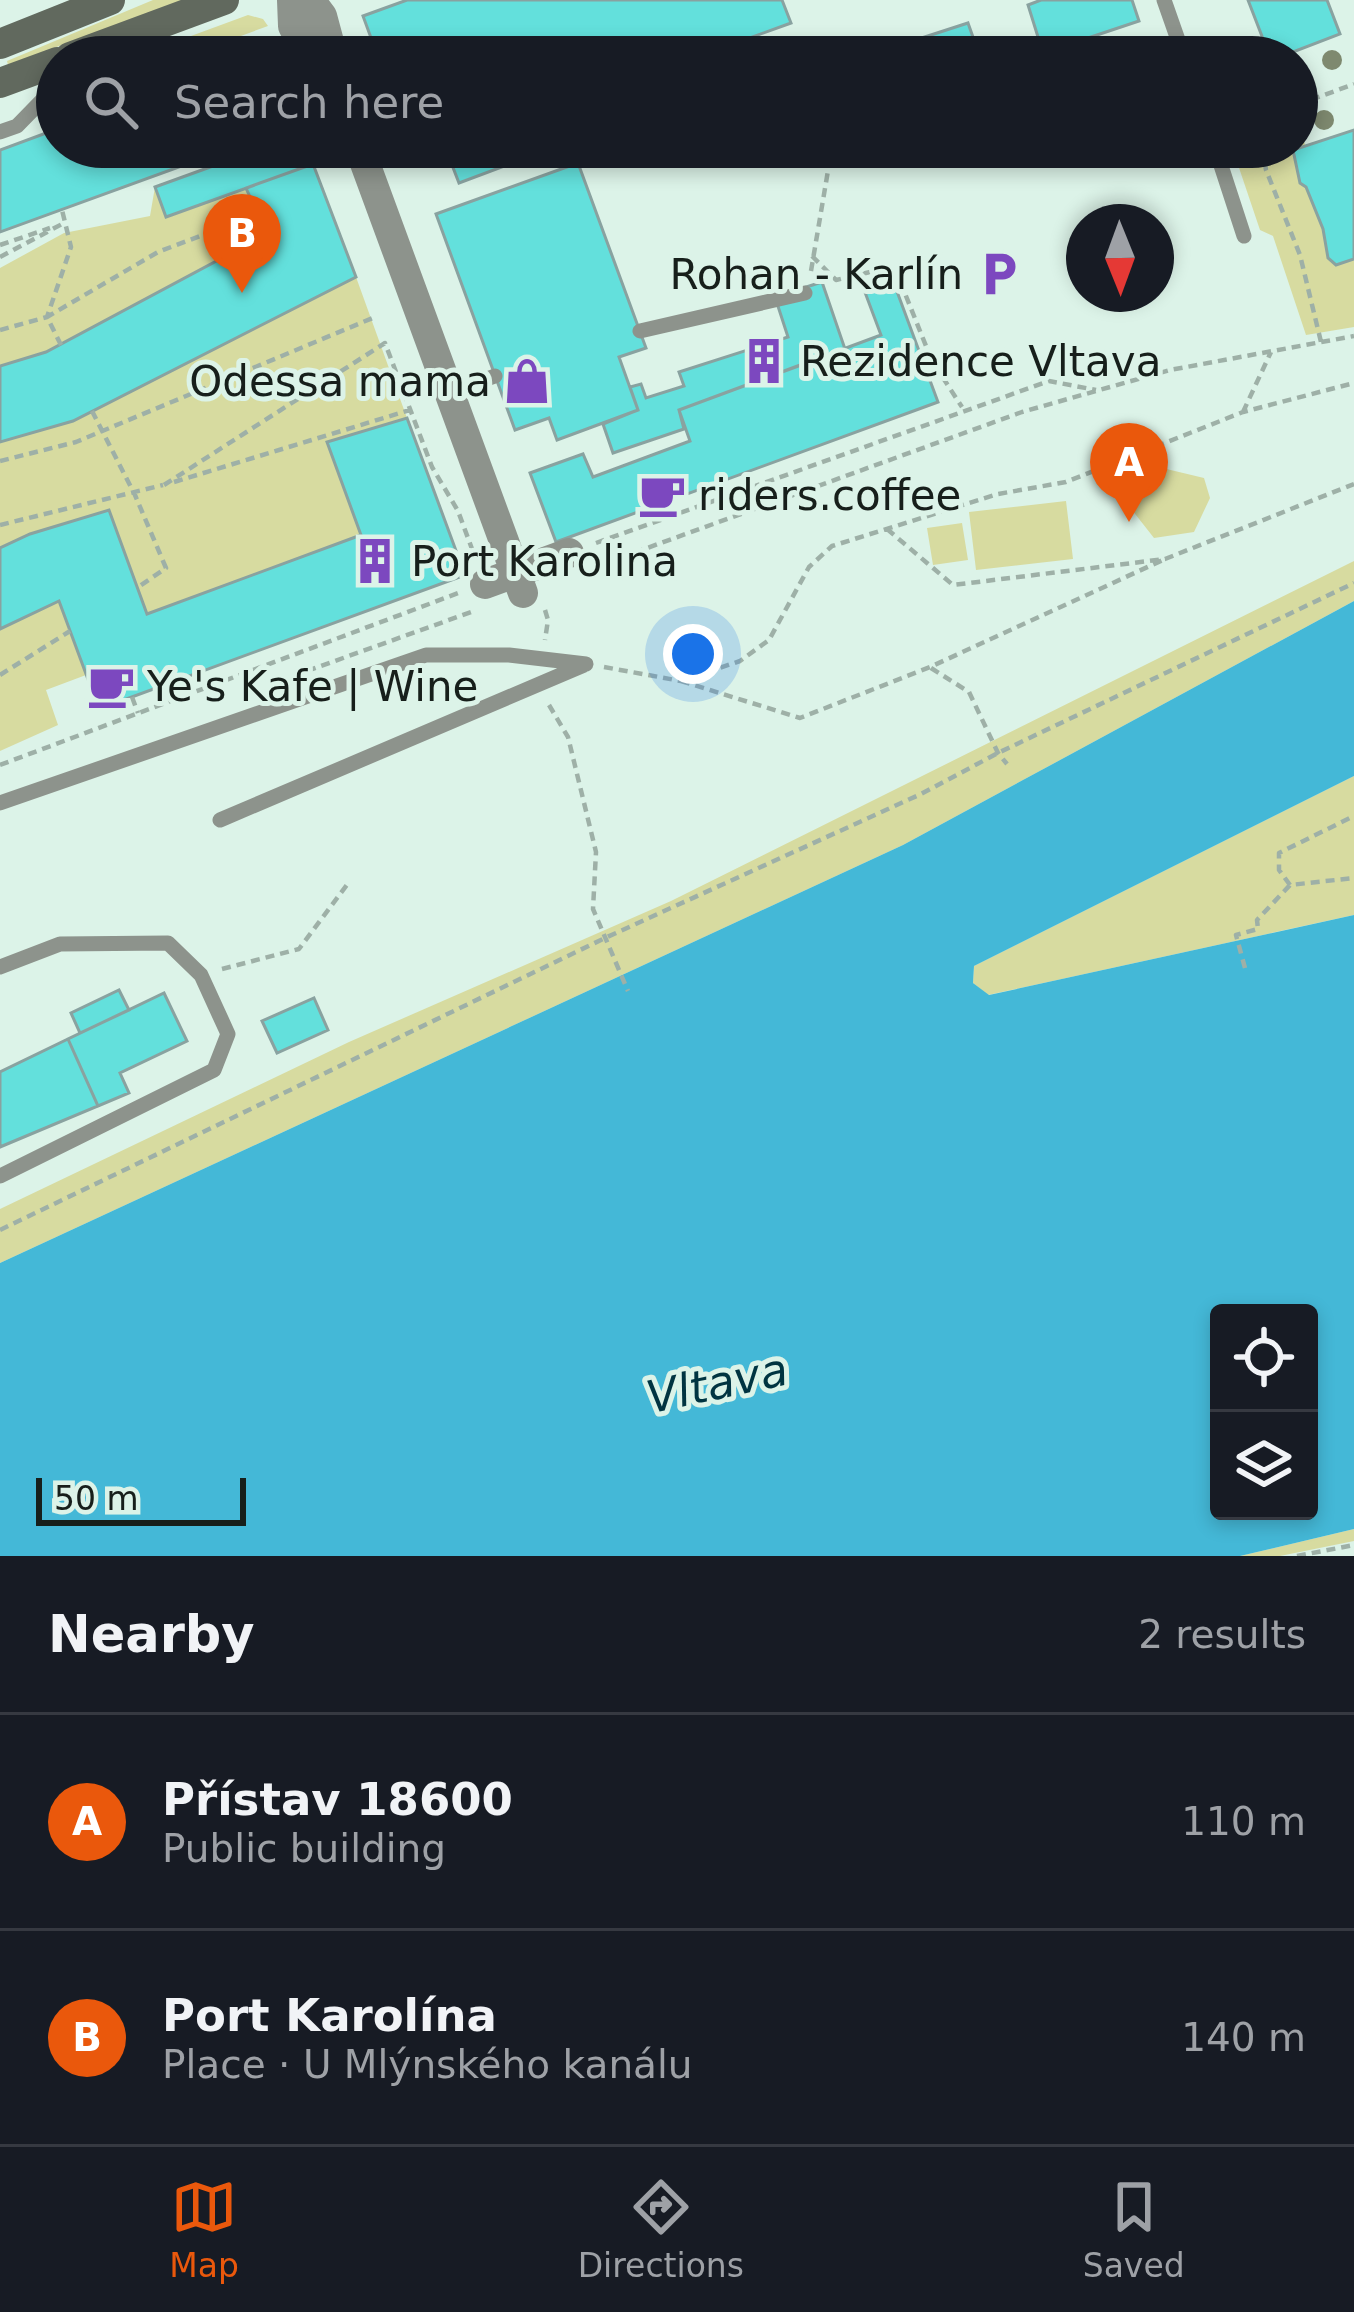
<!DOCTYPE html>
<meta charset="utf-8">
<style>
body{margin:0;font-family:"DejaVu Sans",sans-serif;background:#242831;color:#f1f3f6}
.controls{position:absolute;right:36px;bottom:36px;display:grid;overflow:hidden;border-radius:12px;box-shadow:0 6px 18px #0003}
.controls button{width:108px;height:108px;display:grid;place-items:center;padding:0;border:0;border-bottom:3px solid #363941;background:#171b24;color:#f1f3f6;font:60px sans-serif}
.compass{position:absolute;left:1066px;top:204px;width:108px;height:108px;border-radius:50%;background:#171b24;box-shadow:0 6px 18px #0003;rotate:179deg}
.scale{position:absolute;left:36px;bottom:30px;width:210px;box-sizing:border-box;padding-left:12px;border:6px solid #171f1b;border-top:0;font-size:33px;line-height:42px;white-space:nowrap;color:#171f1b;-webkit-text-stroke:9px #dcf3e8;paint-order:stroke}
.you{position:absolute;left:693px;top:654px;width:42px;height:42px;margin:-30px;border:9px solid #fff;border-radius:50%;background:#1a73e8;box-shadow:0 0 0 18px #1a73e833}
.badge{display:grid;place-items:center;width:78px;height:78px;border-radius:50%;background:#ea580c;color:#fff;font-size:39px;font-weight:700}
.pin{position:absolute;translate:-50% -99px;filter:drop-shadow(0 3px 6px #0008)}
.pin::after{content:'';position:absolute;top:63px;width:42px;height:36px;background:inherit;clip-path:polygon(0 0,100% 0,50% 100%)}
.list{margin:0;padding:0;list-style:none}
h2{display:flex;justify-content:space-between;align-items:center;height:156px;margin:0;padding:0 48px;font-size:51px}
h2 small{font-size:39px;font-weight:400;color:#9ea1a6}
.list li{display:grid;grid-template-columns:78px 1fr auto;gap:36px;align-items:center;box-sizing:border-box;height:216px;padding:0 48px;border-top:3px solid #363941}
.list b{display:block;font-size:45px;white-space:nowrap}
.list p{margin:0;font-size:39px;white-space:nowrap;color:#9ea1a6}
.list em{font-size:39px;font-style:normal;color:#9ea1a6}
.icon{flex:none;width:66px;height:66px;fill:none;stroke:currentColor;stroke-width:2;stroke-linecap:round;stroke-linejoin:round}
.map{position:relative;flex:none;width:1354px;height:1556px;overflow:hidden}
.search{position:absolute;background:#171b24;box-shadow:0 6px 18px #0003;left:36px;right:36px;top:36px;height:132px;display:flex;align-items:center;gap:30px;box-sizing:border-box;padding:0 42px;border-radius:66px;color:#9ea1a6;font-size:45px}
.sheet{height:588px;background:#171b24}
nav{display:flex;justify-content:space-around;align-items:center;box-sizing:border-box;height:168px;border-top:3px solid #363941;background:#171b24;font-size:33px;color:#9ea1a6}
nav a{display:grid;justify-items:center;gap:6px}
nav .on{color:#ea580c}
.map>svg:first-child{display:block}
</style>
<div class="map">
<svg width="1354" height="1556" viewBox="0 0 1354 1556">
<rect width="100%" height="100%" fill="#dcf3e8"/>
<path fill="#d7dba0" d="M153,0H183L8,65L7,61Z
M248,15L263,19L268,26L183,57H134Z
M1299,117L1305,145L1354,130V327L1306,335L1273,236L1260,230L1232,147H1297Z
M155,187L166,217L246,188L267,234L46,352L0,366V268L64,233L150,216Z
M356,277L407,418L327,442L361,535L147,614L0,548V442L73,421Z
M1154,466L1204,478L1210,498L1194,532L1154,538L1132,510L1131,477Z
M1066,501L1073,559L976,570L969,512Z
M962,523L968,560L933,565L927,528Z
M1354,561V601L903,845L0,1263V1209L349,1042L671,901Z
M59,601L86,675L46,690L58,725L0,751V629Z
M1354,776V915L988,995L973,983L974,966Z
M1354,1529V1541L1280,1556H1240Z"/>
<path fill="#44b8d7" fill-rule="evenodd" d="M1354,601V776L974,966L973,983L989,995L1354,915V1529L1240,1556H0V1263L903,845ZM1219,1313H1309V1511H1219Z"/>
<path fill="#63e0dc" stroke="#89a2a0" stroke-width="3" d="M407,0H782L791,23L697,57H657L652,43L625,53L626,57H378L363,16Z
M1041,0H1132L1139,21L1043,53L1028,5Z
M1248,0H1327L1340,34L1280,57H1270Z
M968,23L980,57H863Z
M57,129V147H307L313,164L166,217L155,187L235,158L231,148L0,232V150Z
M1354,130V259L1336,265L1328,258L1323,229L1306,187L1300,183L1293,150Z
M411,147H519L523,159L459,183L447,152L417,163Z
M578,163L646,348L619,357L638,410L557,440L549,418L515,430L436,214Z
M313,164L356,277L73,421L0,442V366L46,352L267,234L246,188Z
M892,278L938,402L556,542L530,473L583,454L593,477L690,441L679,410L881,335L863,287Z
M822,282L845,349L679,410L684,429L613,453L603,424L638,410L630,387L641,384L646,398L684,386L679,372L788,337L775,297Z
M407,418L465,575L99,709L59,601L0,629V548L30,534L109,510L147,614L361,535L327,442Z
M119,990L129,1010L80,1033L71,1013Z
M164,993L187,1041L120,1073L129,1093L98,1106L68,1039Z
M314,998L328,1030L277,1053L262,1021Z
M68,1039L98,1106L0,1147V1072Z"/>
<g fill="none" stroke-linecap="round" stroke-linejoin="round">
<path stroke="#9eb0a7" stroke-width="4.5" stroke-dasharray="9 6" stroke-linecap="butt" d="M1297,105L1354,84
M1250,147L1263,166
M1262,147L1266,170L1300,255L1321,342
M0,245L50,228
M812,256L836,280L887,268L902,286L932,361L962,407
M0,257L64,223
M811,271L832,147
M0,330L47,317L71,247L62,210
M61,345L47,317L158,252L250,217L259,234
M92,411L135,495L166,568L137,588
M1243,412L1271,352
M0,461L76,442L375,317
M174,482L410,410
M164,485L385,343L432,467L458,511L475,557
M0,525L163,485
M887,529L953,585L1165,559L1354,484
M596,543L1049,381L1096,390
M592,568L1022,412L1170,370L1354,336
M545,610L548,620L545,640
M604,667L681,681L740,661L769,640L809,567L832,546L998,494L1066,482L1243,412L1354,383
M931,668L969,692L998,753L1007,764
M0,675L70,631
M293,676L474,611
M681,681L800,718L930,667L1165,559
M132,697L138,713
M549,705L568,737L596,852L593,909L628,991
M0,765L461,592
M1290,885L1279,870V853L1354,816
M1245,968L1236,935L1258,929L1257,920L1290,885L1354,878
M222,969L299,949L349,882
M0,1230L605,938L921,794L998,753L1354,583
M1297,1556L1354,1545"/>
<path stroke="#8d938c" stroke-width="15" d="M1164,0L1184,57
M0,132L17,126L57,85
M1215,147L1244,236
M640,331L805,293
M450,392L495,376
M0,803L426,655H509L586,664
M220,820L584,665
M0,967L60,944L168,943L201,975L228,1034L214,1070L0,1176"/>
<path stroke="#8d938c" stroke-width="30" d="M292,0L293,26L309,57
M310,0L322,16L333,57
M359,147L523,593
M485,584L569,553"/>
<path stroke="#61695e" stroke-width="30" d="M0,44L110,0
M70,57L224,0
M0,83L57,62"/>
</g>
<g fill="#7e896f">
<circle cx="1332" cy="60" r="10"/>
<circle cx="1324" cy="120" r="10"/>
</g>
<defs>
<symbol id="parking-bare" viewBox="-9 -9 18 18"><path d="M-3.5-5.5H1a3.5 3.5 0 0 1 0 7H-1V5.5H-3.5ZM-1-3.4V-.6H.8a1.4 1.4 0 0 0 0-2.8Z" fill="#7c48bf" stroke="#dcf3e8" stroke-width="2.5" paint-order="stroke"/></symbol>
<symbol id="building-bare" viewBox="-9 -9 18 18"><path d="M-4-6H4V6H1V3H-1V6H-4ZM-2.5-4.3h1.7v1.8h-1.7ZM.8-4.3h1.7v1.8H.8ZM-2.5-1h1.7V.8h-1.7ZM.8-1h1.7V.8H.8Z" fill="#7c48bf" stroke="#dcf3e8" stroke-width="2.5" paint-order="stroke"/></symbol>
<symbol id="shop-bare" viewBox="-9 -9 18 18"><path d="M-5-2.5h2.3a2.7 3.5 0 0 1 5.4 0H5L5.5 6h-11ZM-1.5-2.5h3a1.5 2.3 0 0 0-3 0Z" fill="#7c48bf" stroke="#dcf3e8" stroke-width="2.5" paint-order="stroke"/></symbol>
<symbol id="cafe-bare" viewBox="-9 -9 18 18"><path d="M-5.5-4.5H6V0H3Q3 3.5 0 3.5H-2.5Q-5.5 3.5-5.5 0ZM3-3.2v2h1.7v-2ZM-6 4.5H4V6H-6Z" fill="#7c48bf" stroke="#dcf3e8" stroke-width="2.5" paint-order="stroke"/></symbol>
</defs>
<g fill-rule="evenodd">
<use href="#parking-bare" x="966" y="241" width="66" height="66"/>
<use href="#building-bare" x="731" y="328" width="66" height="66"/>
<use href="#shop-bare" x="494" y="348" width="66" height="66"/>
<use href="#cafe-bare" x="629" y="462" width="66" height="66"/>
<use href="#building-bare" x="342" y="528" width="66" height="66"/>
<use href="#cafe-bare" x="78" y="653" width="66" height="66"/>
</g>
<g text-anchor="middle" stroke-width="10" stroke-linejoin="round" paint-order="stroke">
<g font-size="42" fill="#171f1b" stroke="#dcf3e8" text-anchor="start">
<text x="963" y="289" text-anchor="end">Rohan - Karlín</text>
<text x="800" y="376">Rezidence Vltava</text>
<text x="491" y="396" text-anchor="end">Odessa mama</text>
<text x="698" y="510">riders.coffee</text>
<text x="411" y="576">Port Karolina</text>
<text x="147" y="701">Ye's Kafe | Wine</text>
</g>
<g font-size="45" font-style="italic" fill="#003441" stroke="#dcf3e8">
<text transform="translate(717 1383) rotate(-12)" y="16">Vltava</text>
</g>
</g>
</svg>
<div class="controls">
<button><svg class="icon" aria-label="locate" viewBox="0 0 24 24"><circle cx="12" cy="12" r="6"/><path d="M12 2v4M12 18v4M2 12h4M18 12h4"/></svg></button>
<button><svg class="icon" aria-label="layers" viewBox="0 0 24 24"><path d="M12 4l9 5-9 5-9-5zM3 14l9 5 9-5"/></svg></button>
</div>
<svg class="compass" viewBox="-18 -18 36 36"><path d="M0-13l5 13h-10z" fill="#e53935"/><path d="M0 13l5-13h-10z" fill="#9ea1a6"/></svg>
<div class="scale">50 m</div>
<div class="you"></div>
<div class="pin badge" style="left:1129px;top:522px">A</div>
<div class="pin badge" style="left:242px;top:293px">B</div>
<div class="search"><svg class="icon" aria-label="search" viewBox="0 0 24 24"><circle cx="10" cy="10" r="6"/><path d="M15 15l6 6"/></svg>Search here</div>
</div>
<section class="sheet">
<h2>Nearby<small>2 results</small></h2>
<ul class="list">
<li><span class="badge">A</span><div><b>Přístav 18600</b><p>Public building</p></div><em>110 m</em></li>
<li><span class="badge">B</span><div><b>Port Karolína</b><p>Place · U Mlýnského kanálu</p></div><em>140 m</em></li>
</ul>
</section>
<nav>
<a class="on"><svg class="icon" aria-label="map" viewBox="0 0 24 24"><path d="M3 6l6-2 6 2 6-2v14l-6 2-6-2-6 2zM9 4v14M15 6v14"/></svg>Map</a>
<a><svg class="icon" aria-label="directions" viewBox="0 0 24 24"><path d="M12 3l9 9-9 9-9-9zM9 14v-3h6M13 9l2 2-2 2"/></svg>Directions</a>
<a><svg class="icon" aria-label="saved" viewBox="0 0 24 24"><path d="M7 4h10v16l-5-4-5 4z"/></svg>Saved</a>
</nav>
